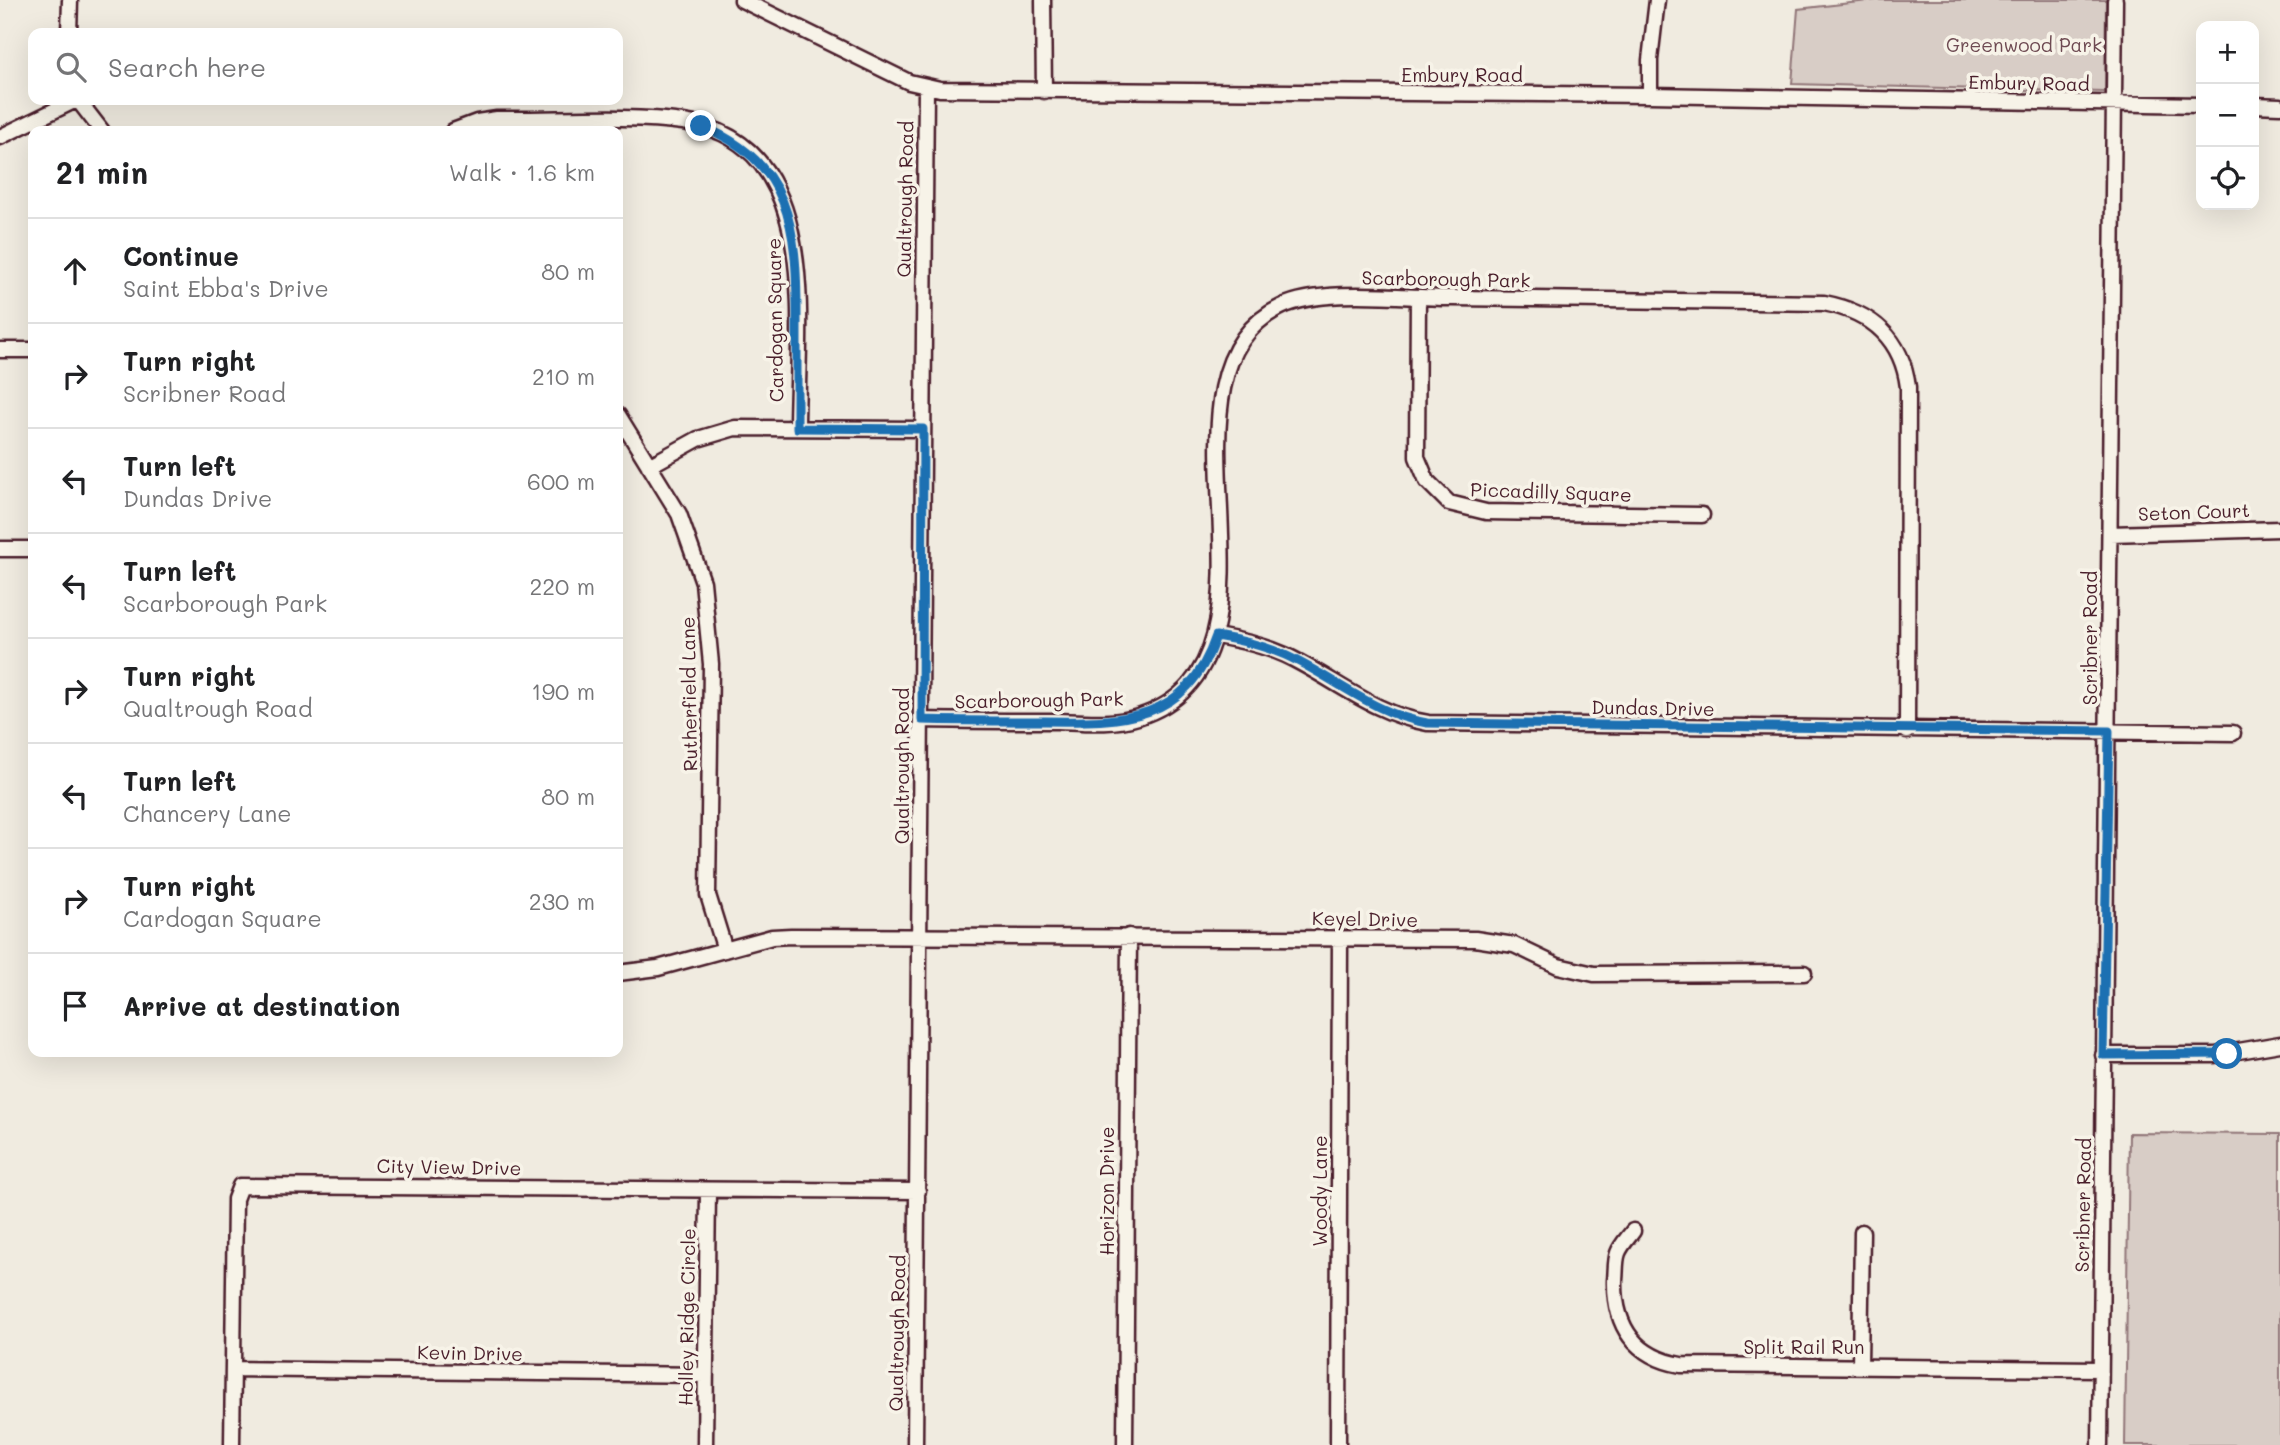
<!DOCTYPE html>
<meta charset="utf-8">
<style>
body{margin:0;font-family:Mali,sans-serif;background:#f6f6f6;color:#202124}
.controls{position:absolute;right:21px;top:21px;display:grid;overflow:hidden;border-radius:14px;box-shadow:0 7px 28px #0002}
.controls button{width:63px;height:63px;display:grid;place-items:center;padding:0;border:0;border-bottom:2px solid #e0e0e0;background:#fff;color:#202124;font:35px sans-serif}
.stop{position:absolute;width:21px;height:21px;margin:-16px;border:5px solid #1f6fb2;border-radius:50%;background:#fff}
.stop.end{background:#1f6fb2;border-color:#fff;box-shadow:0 2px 7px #0008}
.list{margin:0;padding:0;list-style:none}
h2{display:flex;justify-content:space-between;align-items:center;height:91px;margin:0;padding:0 28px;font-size:30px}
h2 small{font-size:23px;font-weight:400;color:#757577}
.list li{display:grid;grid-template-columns:46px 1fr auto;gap:21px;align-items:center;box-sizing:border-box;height:105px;padding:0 28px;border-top:2px solid #e0e0e0}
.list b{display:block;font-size:26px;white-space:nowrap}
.list p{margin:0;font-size:23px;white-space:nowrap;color:#757577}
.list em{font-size:23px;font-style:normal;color:#757577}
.icon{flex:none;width:38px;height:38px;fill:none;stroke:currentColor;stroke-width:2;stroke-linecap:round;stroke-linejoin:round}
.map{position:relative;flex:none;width:2280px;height:1445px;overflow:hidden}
.search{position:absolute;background:#fff;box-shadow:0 7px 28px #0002;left:28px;top:28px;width:595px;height:77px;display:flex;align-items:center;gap:18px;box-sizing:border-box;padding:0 24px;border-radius:14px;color:#757577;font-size:26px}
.panel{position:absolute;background:#fff;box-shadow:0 7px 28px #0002;left:28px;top:126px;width:595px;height:931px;border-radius:14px}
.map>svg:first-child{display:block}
</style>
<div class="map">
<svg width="2280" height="1445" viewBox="0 0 2280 1445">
<rect width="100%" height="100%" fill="#f0ebe0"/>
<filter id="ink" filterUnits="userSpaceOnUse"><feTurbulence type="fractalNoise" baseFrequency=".0143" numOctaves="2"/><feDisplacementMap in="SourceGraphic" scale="14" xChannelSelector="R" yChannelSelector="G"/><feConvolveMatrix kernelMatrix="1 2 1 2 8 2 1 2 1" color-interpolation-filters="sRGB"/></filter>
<g filter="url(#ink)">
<path fill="#d8cdc6" stroke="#917678" stroke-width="2" d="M1877,0H2106L2105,92L1792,84L1798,9Z
M2129,1133L2280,1134V1445H2125Z"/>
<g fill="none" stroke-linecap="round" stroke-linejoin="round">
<defs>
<path id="minor" d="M742,0L909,82L940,89L1650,95L2201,105
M1043,0L1044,91
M69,33L70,0
M1650,95V60L1657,0
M78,100L102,131
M2254,105L2280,106
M453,131L477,122L497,119C555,120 627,114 683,122C825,141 797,326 797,428
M0,137L76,100
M1418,298L1417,457L1427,481L1449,503L1486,512L1702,515
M0,350H33
M618,415L679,514L703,582L711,664L708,895L725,950
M649,466L698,439L735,428L923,429
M2110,534L2280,529
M0,549H33
M1216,636C1240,640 1263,645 1285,655C1334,678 1373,714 1428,723L2233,733
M922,720C967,721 1012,721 1058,721C1084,722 1113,725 1138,717C1311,662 1137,376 1281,307C1322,287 1406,298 1453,298C1577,300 1700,301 1824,303C1871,312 1902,338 1908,387L1907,731
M618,973L658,968L772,937L791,936L1475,939L1514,945L1558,966L1594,974L1804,973
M2103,1055H2215L2280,1044
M1633,1231C1628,1238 1621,1245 1618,1253C1615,1261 1616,1272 1615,1280C1614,1326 1635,1357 1681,1365L2100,1369
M1860,1366L1862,1232
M233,1369L706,1375
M232,1445L235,1199L240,1186L918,1191
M705,1445L708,1190
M915,1445L926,87
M1125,1445L1129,936
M1338,1445L1340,938
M2100,1445L2115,0"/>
</defs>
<use href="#minor" stroke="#4a1f2b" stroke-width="19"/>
<use href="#minor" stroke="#f7f3e8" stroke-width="14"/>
</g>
</g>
<g fill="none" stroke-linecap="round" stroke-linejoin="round" filter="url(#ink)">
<path stroke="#1f6fb2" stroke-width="9" d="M701,126C791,161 797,229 797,315C797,352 797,390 797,428L923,429L922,720C961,721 1001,721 1040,721C1119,722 1186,725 1216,636C1240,640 1263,645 1285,655C1334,677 1373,714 1427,723L2109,731L2103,1055L2227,1054"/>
</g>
<g text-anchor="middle" stroke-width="7" stroke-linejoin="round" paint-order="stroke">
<g font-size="19" fill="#6e4a52" stroke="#f7f3e8">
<text x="2024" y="52">Greenwood Park</text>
</g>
<g font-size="19" fill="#4a1f2b" stroke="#f7f3e8">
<text x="1462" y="82">Embury Road</text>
<text transform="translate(2029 83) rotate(1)" y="7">Embury Road</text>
<text transform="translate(905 199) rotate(-89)" y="7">Qualtrough Road</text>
<text transform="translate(1446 279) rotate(1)" y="7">Scarborough Park</text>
<text transform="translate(775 320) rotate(-91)" y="7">Cardogan Square</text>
<text transform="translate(1551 492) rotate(2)" y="7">Piccadilly Square</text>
<text transform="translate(2194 512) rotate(-2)" y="7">Seton Court</text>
<text transform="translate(2090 638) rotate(-90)" y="7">Scribner Road</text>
<text transform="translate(689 694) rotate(-91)" y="7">Rutherfield Lane</text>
<text transform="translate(1039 700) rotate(-1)" y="7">Scarborough Park</text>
<text transform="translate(1653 708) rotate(1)" y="7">Dundas Drive</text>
<text transform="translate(902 766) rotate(-90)" y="7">Qualtrough Road</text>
<text transform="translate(1365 919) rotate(1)" y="7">Keyel Drive</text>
<text transform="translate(449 1167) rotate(1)" y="7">City View Drive</text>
<text transform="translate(1107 1191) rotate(-90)" y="7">Horizon Drive</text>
<text transform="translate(1320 1191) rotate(-90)" y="7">Woody Lane</text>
<text transform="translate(2083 1205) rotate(-89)" y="7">Scribner Road</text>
<text transform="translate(687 1317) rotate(-89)" y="7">Holley Ridge Circle</text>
<text transform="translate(897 1333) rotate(-89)" y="7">Qualtrough Road</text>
<text x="1804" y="1354">Split Rail Run</text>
<text transform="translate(470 1353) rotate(1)" y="7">Kevin Drive</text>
</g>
</g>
</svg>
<div class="controls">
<button>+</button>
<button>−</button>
<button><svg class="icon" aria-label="locate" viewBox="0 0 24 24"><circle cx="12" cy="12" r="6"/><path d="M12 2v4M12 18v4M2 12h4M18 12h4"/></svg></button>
</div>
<div class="stop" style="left:2227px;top:1054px"></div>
<div class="stop end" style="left:701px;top:126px"></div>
<div class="search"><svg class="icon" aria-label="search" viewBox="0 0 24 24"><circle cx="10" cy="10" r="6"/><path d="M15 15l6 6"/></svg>Search here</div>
<section class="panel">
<h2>21 min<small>Walk · 1.6 km</small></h2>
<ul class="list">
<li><svg class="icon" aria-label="ahead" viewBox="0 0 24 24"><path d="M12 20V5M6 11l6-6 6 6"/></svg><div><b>Continue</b><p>Saint Ebba's Drive</p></div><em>80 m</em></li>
<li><svg class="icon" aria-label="right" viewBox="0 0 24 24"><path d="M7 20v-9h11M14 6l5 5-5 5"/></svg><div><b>Turn right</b><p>Scribner Road</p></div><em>210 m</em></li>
<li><svg class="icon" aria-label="left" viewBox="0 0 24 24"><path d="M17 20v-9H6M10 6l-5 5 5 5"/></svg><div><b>Turn left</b><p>Dundas Drive</p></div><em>600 m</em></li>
<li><svg class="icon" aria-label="left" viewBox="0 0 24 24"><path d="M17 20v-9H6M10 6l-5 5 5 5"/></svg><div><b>Turn left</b><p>Scarborough Park</p></div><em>220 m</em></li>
<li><svg class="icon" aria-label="right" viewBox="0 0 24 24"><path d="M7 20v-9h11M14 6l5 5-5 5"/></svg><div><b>Turn right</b><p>Qualtrough Road</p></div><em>190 m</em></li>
<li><svg class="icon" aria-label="left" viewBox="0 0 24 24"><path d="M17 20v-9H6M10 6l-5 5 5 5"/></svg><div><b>Turn left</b><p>Chancery Lane</p></div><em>80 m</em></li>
<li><svg class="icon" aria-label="right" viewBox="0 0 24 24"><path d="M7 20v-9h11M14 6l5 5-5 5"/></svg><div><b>Turn right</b><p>Cardogan Square</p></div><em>230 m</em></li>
<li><svg class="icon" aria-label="arrive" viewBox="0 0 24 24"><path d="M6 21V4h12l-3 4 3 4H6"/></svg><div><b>Arrive at destination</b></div></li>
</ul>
</section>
</div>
